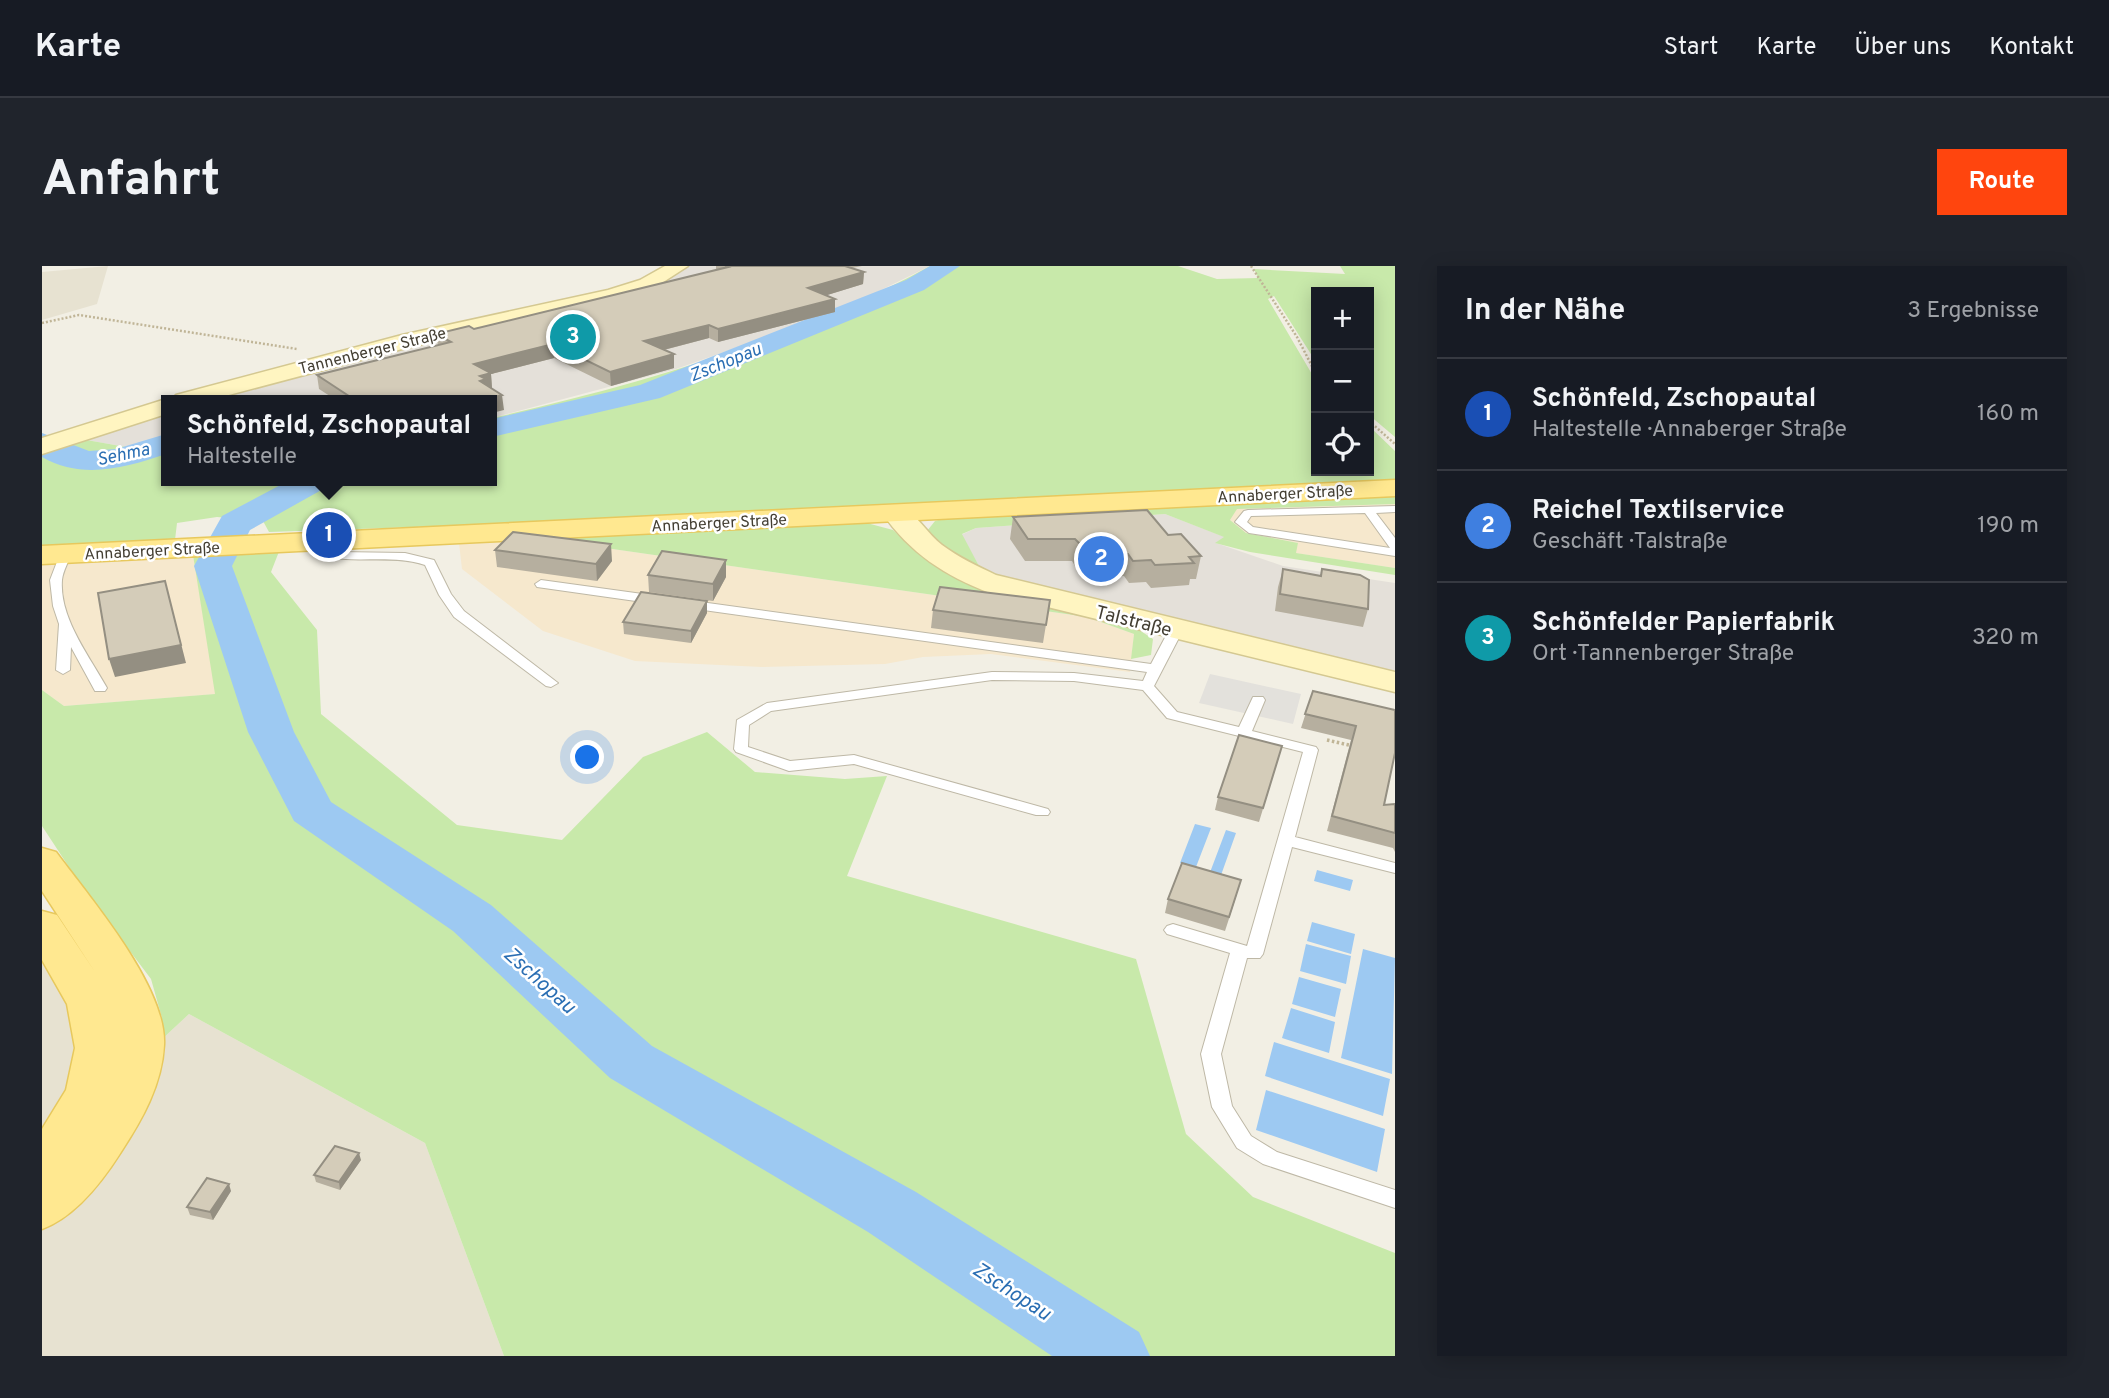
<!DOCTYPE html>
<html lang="de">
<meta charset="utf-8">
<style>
body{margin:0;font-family:Overpass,sans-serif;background:#20242c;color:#f1f3f6}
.controls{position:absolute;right:21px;top:21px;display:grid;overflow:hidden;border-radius:0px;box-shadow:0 4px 18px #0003}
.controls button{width:63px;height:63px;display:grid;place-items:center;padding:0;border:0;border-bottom:2px solid #363941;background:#171b24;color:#f1f3f6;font:35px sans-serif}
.you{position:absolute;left:546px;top:492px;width:24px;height:24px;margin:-18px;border:5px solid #fff;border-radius:50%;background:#1a73e8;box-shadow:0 0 0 10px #1a73e833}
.badge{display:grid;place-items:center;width:46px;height:46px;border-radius:50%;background:#ff450e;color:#fff;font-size:23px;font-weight:700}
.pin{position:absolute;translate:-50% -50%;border:4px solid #fff;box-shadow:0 2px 7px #0006}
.popup{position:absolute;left:119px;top:129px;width:336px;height:91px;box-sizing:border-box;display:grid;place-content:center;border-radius:0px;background:#171b24;filter:drop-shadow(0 2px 5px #0005);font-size:23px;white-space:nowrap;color:#9ea1a6}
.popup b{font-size:26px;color:#f1f3f6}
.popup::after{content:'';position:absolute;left:50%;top:100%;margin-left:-14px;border:14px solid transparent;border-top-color:#171b24}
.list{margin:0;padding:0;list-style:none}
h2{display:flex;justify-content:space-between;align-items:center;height:91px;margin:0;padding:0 28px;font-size:30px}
h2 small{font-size:23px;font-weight:400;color:#9ea1a6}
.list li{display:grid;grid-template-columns:46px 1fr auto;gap:21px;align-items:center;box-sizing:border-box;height:112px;padding:0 28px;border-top:2px solid #363941}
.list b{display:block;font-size:26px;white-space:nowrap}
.list p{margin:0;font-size:23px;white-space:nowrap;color:#9ea1a6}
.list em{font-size:23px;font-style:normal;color:#9ea1a6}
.icon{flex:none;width:38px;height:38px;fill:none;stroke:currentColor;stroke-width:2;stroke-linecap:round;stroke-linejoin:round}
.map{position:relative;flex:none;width:1353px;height:1090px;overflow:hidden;border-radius:0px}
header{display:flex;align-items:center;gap:42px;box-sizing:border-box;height:98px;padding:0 35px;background:#171b24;border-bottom:2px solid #363941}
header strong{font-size:33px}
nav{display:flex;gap:38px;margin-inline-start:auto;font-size:24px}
.intro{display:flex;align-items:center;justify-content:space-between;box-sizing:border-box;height:168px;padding:0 42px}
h1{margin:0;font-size:49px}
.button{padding:18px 32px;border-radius:0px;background:#ff450e;color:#fff;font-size:24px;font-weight:700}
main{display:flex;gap:42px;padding:0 42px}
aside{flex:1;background:#171b24;border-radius:0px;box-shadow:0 4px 18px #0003}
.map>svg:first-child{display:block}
</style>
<header>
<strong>Karte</strong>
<nav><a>Start</a><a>Karte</a><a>Über uns</a><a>Kontakt</a></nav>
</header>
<div class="intro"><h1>Anfahrt</h1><a class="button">Route</a></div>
<main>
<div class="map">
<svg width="1353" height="1090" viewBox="0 0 1353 1090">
<rect width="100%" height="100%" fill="#f2efe4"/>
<path fill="#e7e2d1" d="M66,0L55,38L0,54V6Z
M0,693L30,746L40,811L0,880Z
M147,748L383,877L462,1090H0V965L56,916L118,775Z"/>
<path fill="#f6e8cd" d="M1353,238V302L1253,287L1256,277L1204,267L1188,254L1194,243Z
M480,270L1045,351L1092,368L1088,406L949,388L881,391L843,398L720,401L593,395L501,365L420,303L417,277Z
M151,289L174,428L22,440L0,424V296Z"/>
<path fill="#e4e0d9" d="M642,0H888L794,46L634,103L450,152V134H153L232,112L583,28Z
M124,143V169L84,181L39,173Z
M1123,248L1183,271L1174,277L1241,300L1353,317V407L963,312L937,300L919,269L934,262Z"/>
<path fill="#c8e9aa" d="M888,0H1136L1175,13L1216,12L1212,3L1303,8L1298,0H1353V171L1327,149V26H1274V96L1232,30L1226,33L1274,115V205H1327V160L1353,185V217L408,264L403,260L227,266L221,255L175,251L135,257L133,274L0,283V188L39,173L84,181L124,169V215H450V152C597,119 755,73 888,0Z
M1353,227V238L1195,243L1188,254L1204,267L1256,277L1254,287L1353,302V309L1208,286L1173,277L1182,271L1123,248L934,262L920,268L937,300L963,312L902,288L885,265L893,255L910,250Z
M821,256L851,264L880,289L1088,358L1111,373L1109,389L1089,393L1092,368L1045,351L480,270Z
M238,283L229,306L275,364L279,448L415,559L520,574L601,491L665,466L713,506L803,513L845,510L805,610L1094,693L1144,868L1211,931L1353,987V1090H462L383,877L147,748L118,775L120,752L109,713L44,627L0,560V424L22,440L173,428L151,289Z"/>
<path fill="#e3e1dc" d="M1168,408L1259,428L1251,458L1157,437Z"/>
<path fill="#9dc9f2" d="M1153,558L1169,562L1154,601L1138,597Z
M1184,564L1194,567L1178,612L1167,609Z
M1275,604L1311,614L1308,625L1272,615Z
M1270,656L1313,668L1309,688L1265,675Z
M1264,678L1309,690L1304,718L1258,705Z
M1321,683L1353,692L1350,808L1299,792Z
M1257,711L1299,723L1293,751L1250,738Z
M1249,742L1293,756L1287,787L1240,772Z
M1232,776L1348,813L1341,850L1223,810Z
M1224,824L1343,863L1335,906L1214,864Z"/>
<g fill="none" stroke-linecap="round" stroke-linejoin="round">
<path fill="#9dc9f2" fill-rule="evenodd" d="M888,0H918L882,24L618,132L450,171V153L598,119L864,14Z
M0,167L47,185L74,183L124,168V188C83,202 40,214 0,191Z
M246,215H288L283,222L208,264L190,300L252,466L289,536L449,639L610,780L874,926L1097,1066L1108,1090H1010L826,966L568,812L411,665L252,555L206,466L152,300L180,250Z"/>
<defs>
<path id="lane" d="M1353,240V246L1334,247L1353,272V290L1207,267L1193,256L1202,245L1206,244ZM1323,247L1348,282L1211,261L1205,256L1209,250Z
M278,271L282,272L289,284L297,286L363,287L392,294L409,328L422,345L516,417L509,421L504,420L412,351L397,329L383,299C350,288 314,298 280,290L272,275Z
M24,284L30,288C26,296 21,305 20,314C17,352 48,391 65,422L63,425H53L29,381L28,404L21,408L14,404L17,358L11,340L8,314L18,288Z
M499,314L615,330L621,334L615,338L495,321L493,318Z
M644,334L1109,398L1127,364L1134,360L1141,364L1112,420L1135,446L1197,461L1211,431H1221L1223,434L1210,465L1274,481L1276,484L1253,571L1353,597V607L1250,581L1221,688L1218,692H1205L1179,788L1190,840L1209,870L1235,886L1353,924V942L1221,898L1195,882L1170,841L1159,788L1188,687L1125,668L1122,664L1125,660L1131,658L1205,680L1261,486L1125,452L1101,424L1032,415L950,414L729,445L707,459L706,481L748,495L812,489L1006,543L1008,546L1006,549H994L812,498L747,505L694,486L692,483L695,454L725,437L950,406L1032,407L1101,415L1105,406L640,341V335Z"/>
<path id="secondary" d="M623,0H646L612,22L578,33L364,82L168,134H130L134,129L360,69L566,24L598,14Z
M124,133L130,134H124V148L0,188V172Z
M854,239C872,243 884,267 900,279C916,291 935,300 954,309L1353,406V426L948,327C903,310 868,287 840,247L844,241Z"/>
<path id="primary" d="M1353,214V230L0,298V280Z
M0,582L14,586C48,632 125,721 122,779C120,819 100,854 79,886C60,916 33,951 0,963V863L24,824L33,782L25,738L0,694V645L15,649L53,706L0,625Z"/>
</defs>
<use href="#lane" stroke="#beb8a6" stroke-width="2"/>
<use href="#secondary" stroke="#d4c891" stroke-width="3"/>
<use href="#primary" stroke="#e7c85d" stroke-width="3"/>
<path stroke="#c0b597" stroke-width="2.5" stroke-dasharray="2 2" stroke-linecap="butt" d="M1209,0L1255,71L1274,108
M0,57L37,49L255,83
M1327,155L1353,178"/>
<path stroke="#c0b597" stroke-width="3.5" stroke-dasharray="2.5 2.5" stroke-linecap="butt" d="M1285,474L1311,480"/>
<use href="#lane" fill="#fff" fill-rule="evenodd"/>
<use href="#secondary" fill="#fff5c1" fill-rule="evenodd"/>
<use href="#primary" fill="#ffe890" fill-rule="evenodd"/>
</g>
<path fill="#b6af9f" d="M674,0H820L810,2L822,6L821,18L785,29L793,33V46L676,76L667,72L622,84L632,88V102L569,120L512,92L449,108L450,122H449L462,144L450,134H294L277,123L275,109L396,80L394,68L432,63L674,4Z
M971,251L1126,269L1159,290L1154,313H1148L1147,319L1109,322L1104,316L1087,317L1082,310L1053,312L1044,299L1033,300L1030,295H983L968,273Z
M453,284L570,295L555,315L455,301Z
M1241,303L1326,343L1321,361L1233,345L1236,321Z
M606,309L684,311L671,335L607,326Z
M1008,334L1001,377L889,362L891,344Z
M665,347L649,377L582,368L581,356Z
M1271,425L1353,444L1342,539L1353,538V586L1351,582L1285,565L1309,474L1259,462Z
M1240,480L1217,556L1173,544L1176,531Z
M1195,628L1183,665L1123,647L1126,633Z
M319,894L298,924L274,916L272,909Z
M189,925L171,954L148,949L145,941Z"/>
<path fill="#948f82" d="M822,6L821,18L766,35V22Z
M793,33V46L676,76V63Z
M667,59V72L602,89V75Z
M511,78L512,92L449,108L450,122L445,123L439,130L432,98Z
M632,88V102L569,120L568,106Z
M460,129L462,144L450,147V134H440Z
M569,278L570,295L555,315L554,298Z
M684,294V311L671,335V318Z
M123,315L144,397L73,411L67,393Z
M665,335V347L649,377V365Z
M317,887L319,894L298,924L297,916Z
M187,918L189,925L171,954L168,946Z"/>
<path fill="#d4ccb9" stroke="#948f82" stroke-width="2" d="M683,0H803L822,6L766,22L793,33L676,63L667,59L602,75L632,88L568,106L511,78L432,98L449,107L438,110L444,113L438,115L460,129L440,134H313L275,109L409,76L394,68L427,60L432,63L686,1Z
M1105,244L1126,269L1139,268L1159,290L1147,291L1152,297L1113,299L1109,294L1091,295L1086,288L1057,289L1048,277H1037L1033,273H986L971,251Z
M471,266L569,278L554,298L453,284Z
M620,285L684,294L671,318L606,309Z
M1241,303L1279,310L1280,303L1318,309L1327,314L1326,343L1238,328Z
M123,315L139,379L67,393L56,327Z
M898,321L1008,334L1004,359L891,344Z
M599,326L665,335L649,365L581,356Z
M1271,425L1353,444V487L1342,539L1353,538V567L1290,550L1314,460L1263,448Z
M1197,469L1240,480L1221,542L1176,531Z
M1140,597L1199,614L1187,651L1126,633Z
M293,880L317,887L297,916L272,909Z
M165,912L187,918L168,946L145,941Z"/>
<g text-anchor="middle" stroke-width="5" stroke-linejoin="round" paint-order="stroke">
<g font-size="16" fill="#443f33" stroke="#fff">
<text transform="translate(330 84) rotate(-14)" y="6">Tannenberger Straße</text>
<text transform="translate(1243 227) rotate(-3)" y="6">Annaberger Straße</text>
<text transform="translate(677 256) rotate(-3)" y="6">Annaberger Straße</text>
<text transform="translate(110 284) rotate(-3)" y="6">Annaberger Straße</text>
</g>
<g font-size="18" font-style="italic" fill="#2a6eb3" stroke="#fff">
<text transform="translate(683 96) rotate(-22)" y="6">Zschopau</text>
<text transform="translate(81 188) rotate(-12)" y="6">Sehma</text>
</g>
<g font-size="19" fill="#443f33" stroke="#fff">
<text transform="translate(1092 354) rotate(14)" y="7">Talstraße</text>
</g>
<g font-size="21" font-style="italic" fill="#2a6eb3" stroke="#fff">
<text transform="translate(498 714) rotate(42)" y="7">Zschopau</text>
<text transform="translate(970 1025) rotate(33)" y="7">Zschopau</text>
</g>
</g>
</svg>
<div class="controls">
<button>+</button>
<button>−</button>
<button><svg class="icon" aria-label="locate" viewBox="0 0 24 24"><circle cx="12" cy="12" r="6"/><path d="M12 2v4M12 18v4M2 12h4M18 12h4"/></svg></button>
</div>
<div class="you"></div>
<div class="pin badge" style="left:287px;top:269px;background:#1a4fb4">1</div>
<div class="popup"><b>Schönfeld, Zschopautal</b>Haltestelle</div>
<div class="pin badge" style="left:1059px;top:293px;background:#3f7fe0">2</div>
<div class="pin badge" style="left:531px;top:71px;background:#0f9aa8">3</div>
</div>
<aside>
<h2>In der Nähe<small>3 Ergebnisse</small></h2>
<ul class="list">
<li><span class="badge" style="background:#1a4fb4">1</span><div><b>Schönfeld, Zschopautal</b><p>Haltestelle · Annaberger Straße</p></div><em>160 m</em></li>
<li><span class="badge" style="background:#3f7fe0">2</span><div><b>Reichel Textilservice</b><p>Geschäft · Talstraße</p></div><em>190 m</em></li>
<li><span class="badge" style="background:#0f9aa8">3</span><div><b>Schönfelder Papierfabrik</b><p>Ort · Tannenberger Straße</p></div><em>320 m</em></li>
</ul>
</aside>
</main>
